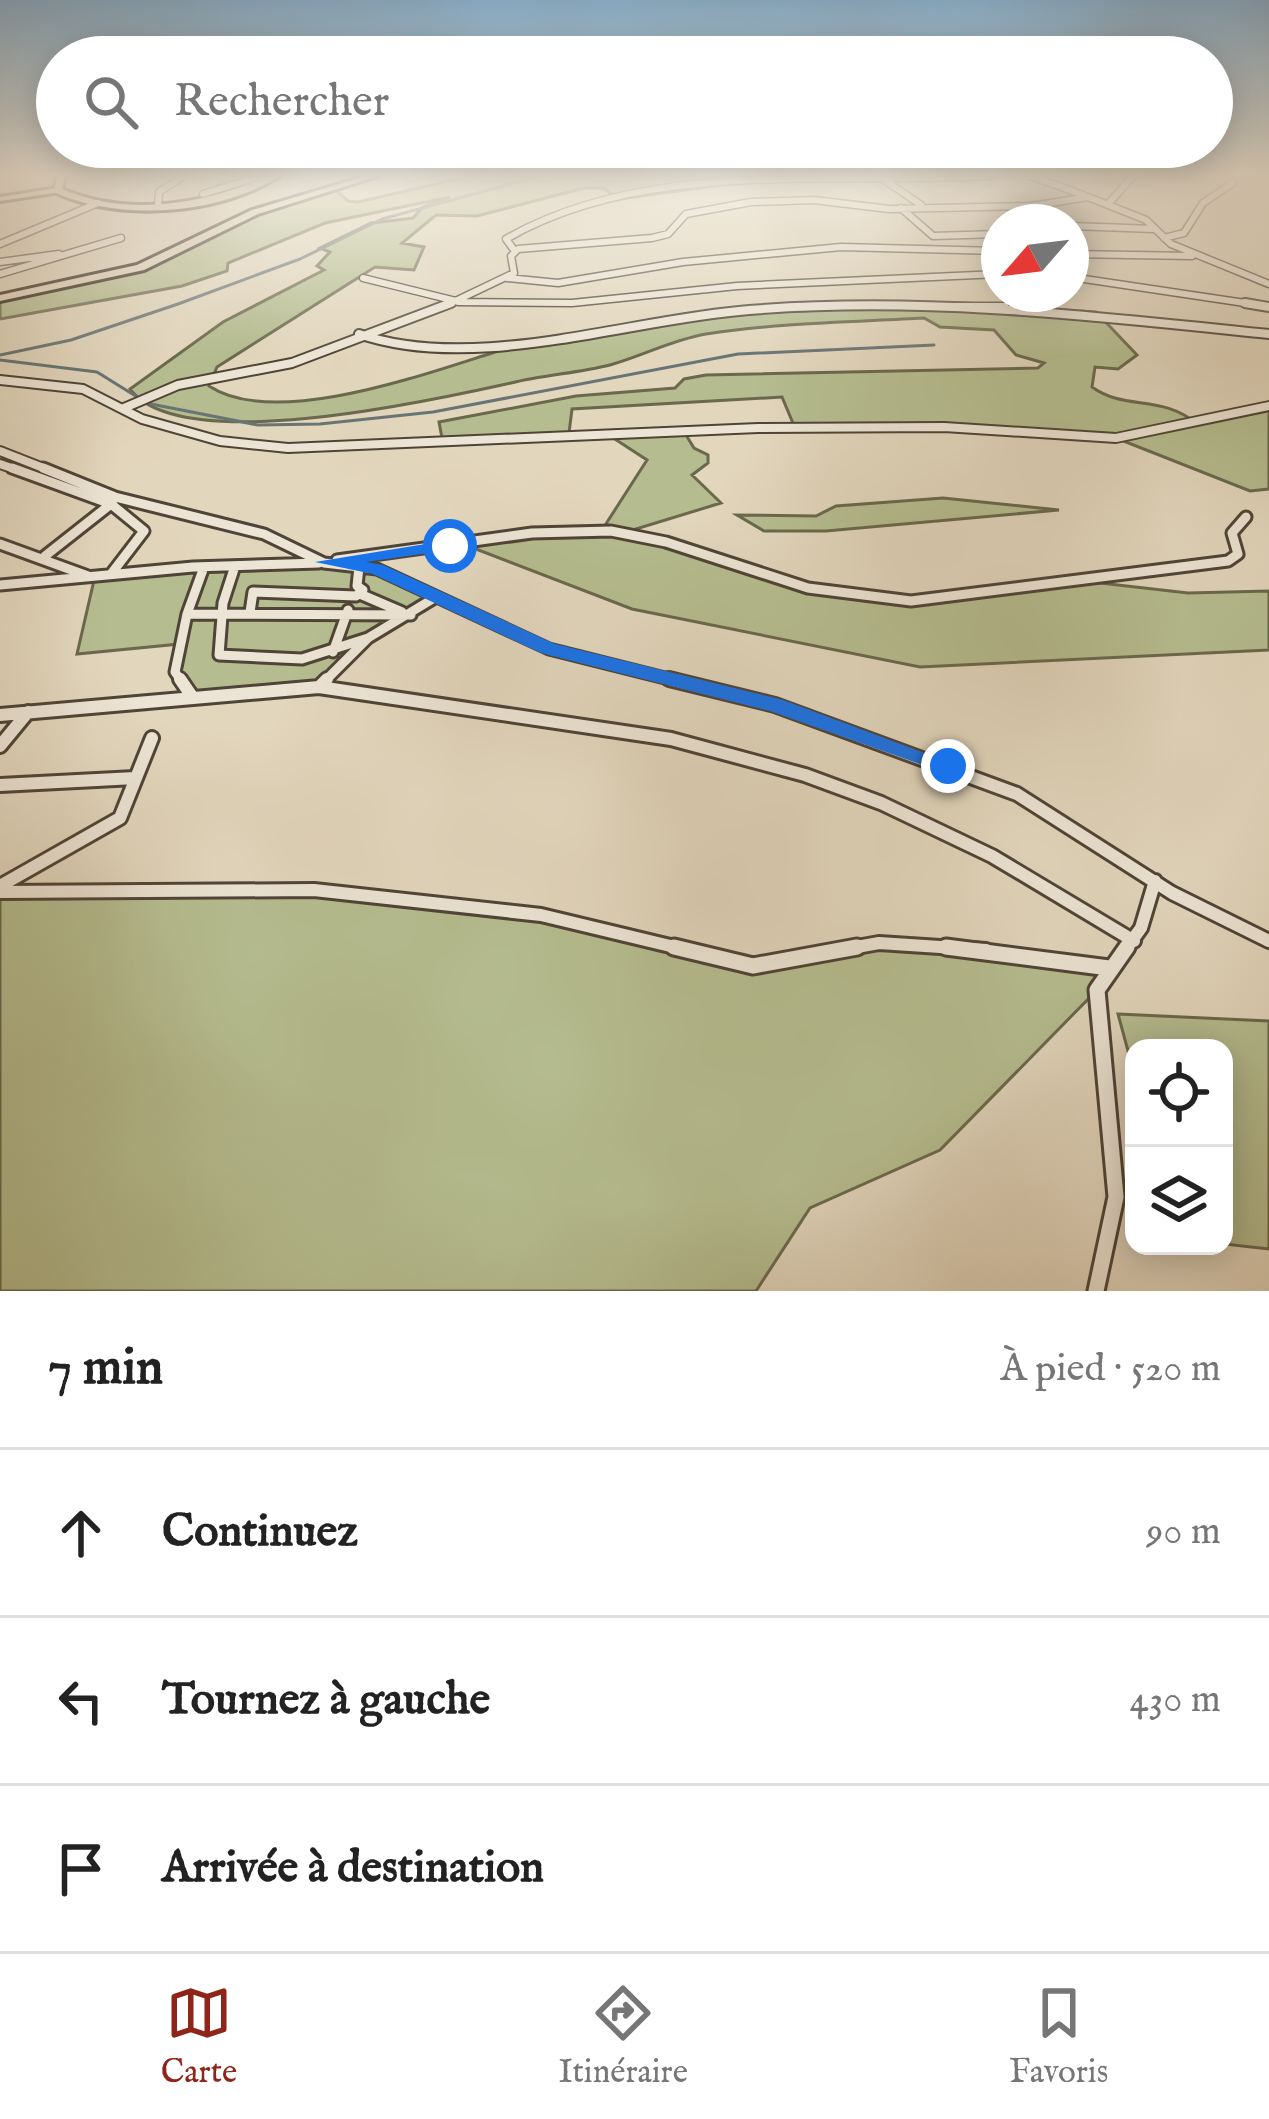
<!DOCTYPE html>
<html lang="fr">
<meta charset="utf-8">
<style>
body{margin:0;font-family:"IM FELL English",serif;background:#f2f2f2;color:#222}
.controls{position:absolute;right:36px;bottom:36px;display:grid;overflow:hidden;border-radius:24px;box-shadow:0 6px 30px #0003}
.controls button{width:108px;height:108px;display:grid;place-items:center;padding:0;border:0;border-bottom:3px solid #e0e0e0;background:#fff;color:#222;font:60px sans-serif}
.compass{position:absolute;left:981px;top:204px;width:108px;height:108px;border-radius:50%;background:#fff;box-shadow:0 6px 30px #0003;rotate:242deg}
.stop{position:absolute;width:36px;height:36px;margin:-27px;border:9px solid #1a73e8;border-radius:50%;background:#fff}
.stop.end{background:#1a73e8;border-color:#fff;box-shadow:0 3px 12px #0008}
.list{margin:0;padding:0;list-style:none}
h2{display:flex;justify-content:space-between;align-items:center;height:156px;margin:0;padding:0 48px;font-size:51px}
h2 small{font-size:39px;font-weight:400;color:#767676}
.list li{display:grid;grid-template-columns:78px 1fr auto;gap:36px;align-items:center;box-sizing:border-box;height:168px;padding:0 48px;border-top:3px solid #e0e0e0}
.list b{display:block;font-size:45px;white-space:nowrap}
.list em{font-size:39px;font-style:normal;color:#767676}
.icon{flex:none;width:66px;height:66px;fill:none;stroke:currentColor;stroke-width:2;stroke-linecap:round;stroke-linejoin:round}
.map{position:relative;flex:none;width:1269px;height:1291px;overflow:hidden}
.search{position:absolute;background:#fff;box-shadow:0 6px 30px #0003;left:36px;right:36px;top:36px;height:132px;display:flex;align-items:center;gap:30px;box-sizing:border-box;padding:0 42px;border-radius:66px;color:#767676;font-size:45px}
.sheet{height:660px;background:#fff}
nav{display:flex;justify-content:space-around;align-items:center;box-sizing:border-box;height:168px;border-top:3px solid #e0e0e0;background:#fff;font-size:33px;color:#767676}
nav a{display:grid;justify-items:center;gap:6px}
nav .on{color:#8f2418}
.map>svg:first-child{display:block}
</style>
<div class="map">
<svg width="1269" height="1291" viewBox="0 0 1269 1291">
<rect width="100%" height="100%" fill="#e2d6bd"/>
<filter id="stains"><feTurbulence type="fractalNoise" baseFrequency=".00167" numOctaves="4"/><feColorMatrix values="0 0 0 0 .2 0 0 0 0 .09 0 0 0 0 .02 0 0 0 .5 -.17"/></filter>
<radialGradient id="worn" r=".72"><stop offset=".6" stop-color="#630" stop-opacity="0"/><stop offset="1" stop-color="#630" stop-opacity=".3"/></radialGradient>
<path fill="#b5bd90" stroke="#6a684d" stroke-width="3" d="M470,176H722L723,185L619,199L603,188H584L477,216L436,215L402,243L424,247L414,270L375,267L217,367L209,386C277,431 435,370 508,348C545,337 586,335 625,329C782,305 938,300 1096,312L1137,355L1118,369L1095,367L1092,387C1125,411 1162,394 1197,424L1269,406V489L1250,491L1116,438L944,427L795,428L782,397L572,409L569,433L442,438L439,422L576,396L675,388L684,379L706,375L1038,368L1044,363L1016,355L994,330L940,327L924,318C852,322 777,323 706,334C671,340 643,356 610,365C578,373 544,375 511,383C438,399 181,458 130,389L223,322L324,270L317,266L330,252L320,248L371,223L413,218L423,207L450,197L325,223L228,263L227,271L182,286L0,319V298L140,268L255,212L333,188L348,201L358,202Z
M683,430L694,448L708,455V463L692,475L721,503L626,532L819,590L903,600L1083,581L1188,593L1269,591V650L920,667L632,609L463,544L602,530L647,460L604,432Z
M943,498L1059,510L826,531H764L737,515L816,516L836,506Z
M283,565L378,568L438,594L382,630L319,687L191,695L177,681L180,644L77,654L95,576Z
M314,890L541,915L735,964L868,944L1109,968L1097,990L940,1150L810,1208L756,1291H0V892Z
M1118,1014L1269,1021V1249L1224,1244V1048H1134V1073Z"/>
<g fill="none" stroke-linecap="round" stroke-linejoin="round">
<path stroke="#697575" stroke-width="3" d="M0,355L71,340L178,304L300,259L382,219L540,176
M0,360L97,372L142,400
M151,404L258,425L320,424L433,412L738,354L934,345"/>
<defs>
<path id="street-far4" d="M1031,176L1083,195
M886,181L921,205
M203,194L261,176
M1110,202L1133,176
M158,204L159,192L184,176
M901,208L933,236L999,234
M1071,226L1155,229
M1164,238L1184,233L1203,203L1233,183
M0,244L98,203
M514,250L506,239C646,158 833,185 989,176
M1071,254L1192,256
M0,262L59,254
M0,274L121,238
M1071,277L1265,306
M363,278L456,301
M507,278L558,283L683,262L841,247L999,251
M458,302L572,303L737,286L999,274
M445,306L514,273L511,256L518,249L652,238L668,234L686,214L751,202L814,200L889,209L1032,206L1088,197L1146,220L1171,244L1269,284
M891,306H1005"/>
<path id="street-far3" d="M1245,303L1269,307
M359,334C476,374 629,319 749,310C925,296 1094,316 1269,334
M0,380L83,389L142,419L220,441L288,448L758,428L944,427L1116,438L1269,406
M124,408L178,385L292,363L451,303
M0,451L51,471
M0,464L20,471"/>
<path id="street-far2" d="M12,468L111,504
M43,468L115,497L264,534L324,563L377,569L549,649L681,682
M0,544L88,576
M45,556L111,504
M337,560L532,533L611,531L666,542L808,588L911,601L1228,561L1238,554L1232,533L1246,517
M235,566L223,603L219,655L302,659L368,638
M204,567L187,614L411,615
M111,574L144,531L111,504L113,500
M0,585L193,567L319,563
M360,594L402,612
M250,612L253,592L356,596L363,590L357,586L359,567
M333,652L348,610
M182,682L175,672L187,614
M324,682L368,638L436,597"/>
<path id="street-far1" d="M180,679L191,695
M669,679L775,705L1017,794L1172,893L1269,941
M319,687L327,679
M0,715L319,687L671,739L805,775L881,803L992,856L1134,941
M0,746L28,712
M0,785L135,778
M0,886L120,818L152,738
M0,892L314,890L541,915L687,950
M840,950L879,943L986,950
M1125,950L1141,928L1155,881"/>
<path id="street" d="M674,947L753,966L857,947
M946,947L1109,968
M1096,1291L1116,1197L1097,990L1127,947"/>
<path id="secondary" d="M57,188L60,192L0,201V197Z"/>
<path id="highway" d="M57,176H65L62,189C129,218 204,204 269,176H280C217,215 121,222 54,192Z
M366,176H378L258,214L144,270L0,301V295L137,265L252,210Z"/>
</defs>
<use href="#street-far4" stroke="#4f4437" stroke-width="9"/>
<use href="#street-far3" stroke="#4f4437" stroke-width="12"/>
<use href="#street-far2" stroke="#4f4437" stroke-width="15"/>
<use href="#street-far1" stroke="#4f4437" stroke-width="18"/>
<use href="#street" stroke="#4f4437" stroke-width="21"/>
<use href="#secondary" stroke="#1e140a" stroke-width="6"/>
<use href="#highway" stroke="#1e140a" stroke-width="6"/>
<use href="#street-far4" stroke="#ece4d4" stroke-width="6"/>
<use href="#street-far3" stroke="#ece4d4" stroke-width="8"/>
<use href="#street-far2" stroke="#ece4d4" stroke-width="9"/>
<use href="#street-far1" stroke="#ece4d4" stroke-width="12"/>
<use href="#street" stroke="#ece4d4" stroke-width="15"/>
<use href="#secondary" fill="#ece4d4" fill-rule="evenodd"/>
<use href="#highway" fill="#e2d6bd" fill-rule="evenodd"/>
</g>
<linearGradient id="sky" x2="0" y2="1"><stop stop-color="#89b5d7"/><stop offset="0.49" stop-color="#f2ede1"/><stop offset="1" stop-color="#f2ede1" stop-opacity="0"/></linearGradient>
<rect width="1269" height="356" fill="url(#sky)"/>
<path fill="#1a73e8" d="M450,540L459,546L456,549L366,562L383,565L555,644L783,700L959,766L948,774L770,711L541,653L373,574L315,562Z"/>
<rect width="100%" height="100%" filter="url(#stains)"/>
<rect width="100%" height="100%" fill="url(#worn)"/>
</svg>
<div class="controls">
<button><svg class="icon" aria-label="locate" viewBox="0 0 24 24"><circle cx="12" cy="12" r="6"/><path d="M12 2v4M12 18v4M2 12h4M18 12h4"/></svg></button>
<button><svg class="icon" aria-label="layers" viewBox="0 0 24 24"><path d="M12 4l9 5-9 5-9-5zM3 14l9 5 9-5"/></svg></button>
</div>
<svg class="compass" viewBox="-18 -18 36 36"><path d="M0-13l5 13h-10z" fill="#e53935"/><path d="M0 13l5-13h-10z" fill="#767676"/></svg>
<div class="stop" style="left:450px;top:546px"></div>
<div class="stop end" style="left:948px;top:766px"></div>
<div class="search"><svg class="icon" aria-label="search" viewBox="0 0 24 24"><circle cx="10" cy="10" r="6"/><path d="M15 15l6 6"/></svg>Rechercher</div>
</div>
<section class="sheet">
<h2>7 min<small>À pied · 520 m</small></h2>
<ul class="list">
<li><svg class="icon" aria-label="ahead" viewBox="0 0 24 24"><path d="M12 20V5M6 11l6-6 6 6"/></svg><div><b>Continuez</b></div><em>90 m</em></li>
<li><svg class="icon" aria-label="left" viewBox="0 0 24 24"><path d="M17 20v-9H6M10 6l-5 5 5 5"/></svg><div><b>Tournez à gauche</b></div><em>430 m</em></li>
<li><svg class="icon" aria-label="arrive" viewBox="0 0 24 24"><path d="M6 21V4h12l-3 4 3 4H6"/></svg><div><b>Arrivée à destination</b></div></li>
</ul>
</section>
<nav>
<a class="on"><svg class="icon" aria-label="map" viewBox="0 0 24 24"><path d="M3 6l6-2 6 2 6-2v14l-6 2-6-2-6 2zM9 4v14M15 6v14"/></svg>Carte</a>
<a><svg class="icon" aria-label="directions" viewBox="0 0 24 24"><path d="M12 3l9 9-9 9-9-9zM9 14v-3h6M13 9l2 2-2 2"/></svg>Itinéraire</a>
<a><svg class="icon" aria-label="saved" viewBox="0 0 24 24"><path d="M7 4h10v16l-5-4-5 4z"/></svg>Favoris</a>
</nav>
